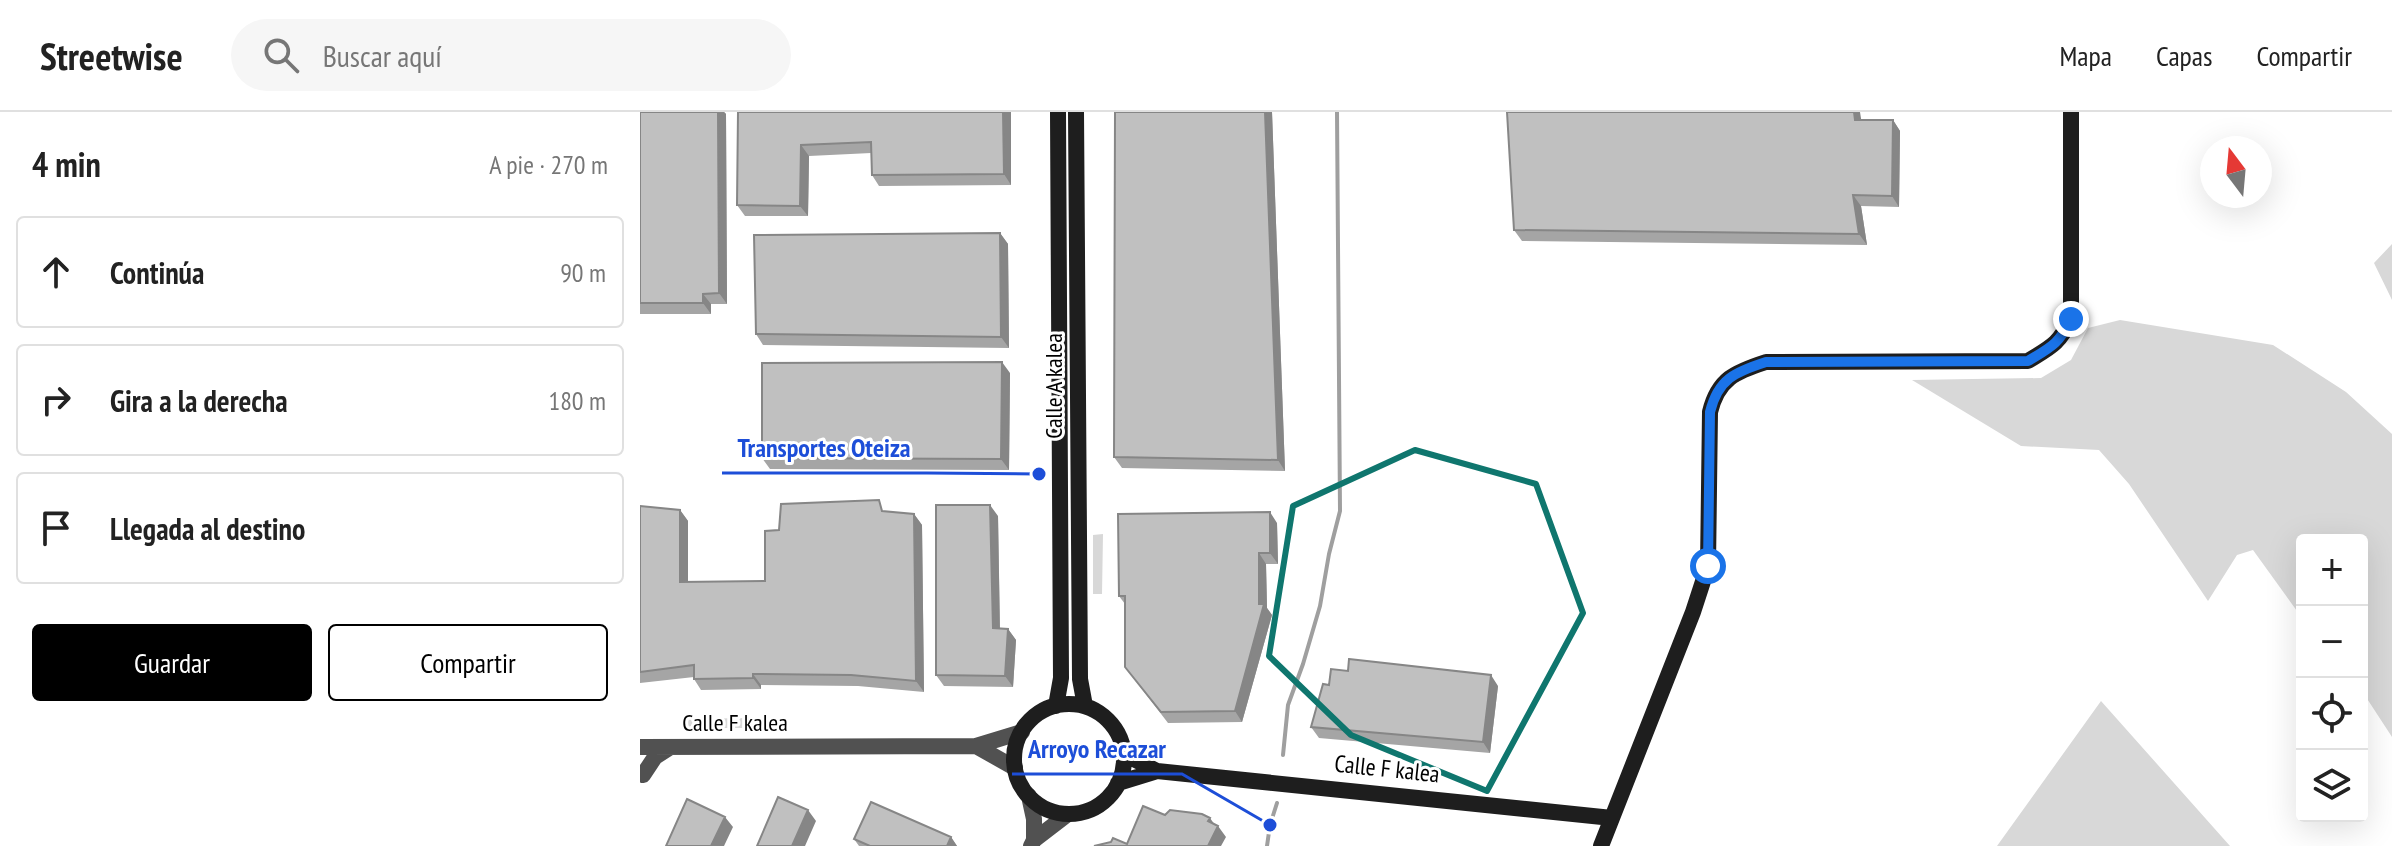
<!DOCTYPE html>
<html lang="es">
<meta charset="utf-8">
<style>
body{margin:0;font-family:"PT Sans Narrow",sans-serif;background:#f6f6f6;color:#222}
.controls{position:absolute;right:24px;bottom:24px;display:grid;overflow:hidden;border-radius:8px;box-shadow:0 8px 32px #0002}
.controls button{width:72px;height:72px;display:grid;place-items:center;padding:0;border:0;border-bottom:2px solid #e0e0e0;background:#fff;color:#222;font:40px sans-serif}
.compass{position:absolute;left:1560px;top:24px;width:72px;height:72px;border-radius:50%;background:#fff;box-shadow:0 8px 32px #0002;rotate:344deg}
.stop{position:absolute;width:24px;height:24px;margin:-18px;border:6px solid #1a73e8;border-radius:50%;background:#fff}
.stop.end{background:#1a73e8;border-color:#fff;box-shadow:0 2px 8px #0008}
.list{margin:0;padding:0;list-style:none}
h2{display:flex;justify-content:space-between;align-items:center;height:104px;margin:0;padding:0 32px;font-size:34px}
h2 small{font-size:26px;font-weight:400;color:#767676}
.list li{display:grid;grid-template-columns:52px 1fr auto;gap:24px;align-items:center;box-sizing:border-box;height:112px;margin:0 16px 16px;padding:0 16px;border:2px solid #e0e0e0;border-radius:8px}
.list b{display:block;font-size:30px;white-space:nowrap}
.list em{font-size:26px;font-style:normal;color:#767676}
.actions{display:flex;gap:16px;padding:24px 32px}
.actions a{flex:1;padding:18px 0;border:2px solid #000;border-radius:8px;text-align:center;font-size:28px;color:#000}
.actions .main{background:#000;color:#fff}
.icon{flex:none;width:44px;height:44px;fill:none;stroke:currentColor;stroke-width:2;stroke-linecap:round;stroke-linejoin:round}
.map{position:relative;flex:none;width:1752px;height:734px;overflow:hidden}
header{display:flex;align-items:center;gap:48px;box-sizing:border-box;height:112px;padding:0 40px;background:#fff;border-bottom:2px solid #e0e0e0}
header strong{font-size:38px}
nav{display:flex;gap:44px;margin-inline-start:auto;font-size:28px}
.search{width:560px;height:72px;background:#f6f6f6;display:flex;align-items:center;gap:20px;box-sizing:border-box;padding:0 28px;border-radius:44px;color:#767676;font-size:30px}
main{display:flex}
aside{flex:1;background:#fff}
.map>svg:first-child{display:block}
</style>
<header>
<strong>Streetwise</strong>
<div class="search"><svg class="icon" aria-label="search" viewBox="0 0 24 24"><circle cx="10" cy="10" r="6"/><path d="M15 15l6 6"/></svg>Buscar aquí</div>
<nav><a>Mapa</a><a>Capas</a><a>Compartir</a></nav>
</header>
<main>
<aside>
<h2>4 min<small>A pie · 270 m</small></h2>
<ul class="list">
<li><svg class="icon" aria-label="ahead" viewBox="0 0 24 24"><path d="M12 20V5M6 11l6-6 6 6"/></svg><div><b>Continúa</b></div><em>90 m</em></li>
<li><svg class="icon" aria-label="right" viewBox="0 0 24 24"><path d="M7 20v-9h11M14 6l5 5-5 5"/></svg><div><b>Gira a la derecha</b></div><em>180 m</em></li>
<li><svg class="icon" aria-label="arrive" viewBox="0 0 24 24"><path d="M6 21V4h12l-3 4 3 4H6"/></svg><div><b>Llegada al destino</b></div></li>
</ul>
<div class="actions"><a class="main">Guardar</a><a>Compartir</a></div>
</aside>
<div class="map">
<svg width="1752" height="734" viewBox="0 0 1752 734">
<rect width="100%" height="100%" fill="#fff"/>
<path fill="#d8d8d8" d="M1752,132V188L1734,151Z
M1480,208L1633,233L1706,280L1752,322V625L1722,579V428H1662V506L1613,438L1597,443L1568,489L1489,372L1459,338L1381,334L1272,268L1401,266L1431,248L1448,216Z
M463,422L462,482H453V423Z
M1461,589L1590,734H1357Z
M105,606V616H46V607Z"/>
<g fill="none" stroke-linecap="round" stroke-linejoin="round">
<path stroke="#9f9f9f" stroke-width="4" d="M643,643L648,593L663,552L680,494L689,442L700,399L697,0
M627,734L630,713L637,691"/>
<path stroke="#515151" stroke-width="16" d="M336,634L382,620
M0,635L336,634L375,656
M3,663L15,645L29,636
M389,684L394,707V728
M391,734L394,728L428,702"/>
<path stroke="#1e1e1e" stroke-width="16" d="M436,0L440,567L445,594
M374 647a55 55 0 1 1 110 0a55 55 0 1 1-110 0Z
M416,594L421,566L418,0
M484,642L517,659L972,706
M478,671L517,659
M961,734L1053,500L1068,454L1070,300C1078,267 1095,260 1126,250L1388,249C1411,235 1419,232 1431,207V0"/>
</g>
<path fill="#a5a5a5" d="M0,0H84L86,2L87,192H71V202H0Z
M98,0H371V73L239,74L232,63L231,41L169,44L168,104H105L97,93Z
M475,0H632L645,359L482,356L474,345Z
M1221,8H1253L1260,19L1259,95L1221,94L1227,133L882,129L874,118Z
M360,121L368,132L369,236L123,233L116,222Z
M370,261L369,358L130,357L122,346Z
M0,394L40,398L48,409V469H125L139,418L247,400L274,402L282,413L284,580L218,574L121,573V577L61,578L54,567V565L0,571Z
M358,404L360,516L368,517L376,528L373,575L304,574L296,563Z
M637,411L638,452H626L627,496L632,503L602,610L528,611L485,555V492L479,484Z
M858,574L850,641L679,626L671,615Z
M311,725L317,734H219L214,727Z"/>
<path fill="#868686" d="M78,0H84L86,2L87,192L79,181Z
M363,0H371V73L364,62Z
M625,0H632L645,359L638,348Z
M1214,0H1220L1223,19L1215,8Z
M1253,8L1260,19L1259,95L1252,84Z
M161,33L169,44L168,104L160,94Z
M1213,83L1221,94L1227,133L1219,122Z
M360,121L368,132L369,236L361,225Z
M63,182L71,192V202L63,191Z
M362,250L370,261L369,358L361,347Z
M350,393L358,404L360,527L353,516Z
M40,398L48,409V480L40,470Z
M630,400L637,411L638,452L630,441Z
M274,402L282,413L284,580L276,569Z
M619,441L626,452L627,496L632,503L602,610L595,599Z
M368,517L376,528L373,575L365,564Z
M113,562L121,573V577L113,566Z
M851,563L858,574L850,641L843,630Z
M168,698L176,709L165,734H152Z
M85,705L93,715L84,734H71Z
M570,706L577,716L578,714L586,725L581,734H568V709Z
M311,725L317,734H307Z"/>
<path fill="#c0c0c0" stroke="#868686" stroke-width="2" d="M0,0H78L79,181L63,182V191H0Z
M98,0H363L364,62L232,63L231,30L161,33L160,94L97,93Z
M475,0H625L638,348L474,345Z
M867,0H1214L1215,8H1253L1252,84L1213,83L1219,122L874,118Z
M360,121L361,225L116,222L114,123Z
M362,250L361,347L122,346V251Z
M239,388L242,399L274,402L276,569L211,563L113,562V566L54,567V553L0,560V394L40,398V470L125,469V419L139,418L141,392Z
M296,393H350L353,516L368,517L365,564L296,563Z
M630,400V441H619V492H624L595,599L521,600L485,555V484H479L478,402Z
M709,547L851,563L843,630L671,615L683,572L689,573L691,557L708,559Z
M138,685L168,698L152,734H117Z
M47,687L85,705L71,734H26Z
M231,690L311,725L307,734H230L214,727Z
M503,694L525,703L530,698L562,702L570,706L568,709L578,714L568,734H454L471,730L473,726L487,732Z"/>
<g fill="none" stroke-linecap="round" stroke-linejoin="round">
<path stroke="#1a73e8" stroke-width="10" d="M1068,454L1070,300C1078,267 1095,260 1126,250L1388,249C1411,235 1419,232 1431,207"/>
</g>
<path fill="none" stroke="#0f766e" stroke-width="6" stroke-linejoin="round" d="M775,338L896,372L943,501L847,679L711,623L629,544L653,394Z"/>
<g text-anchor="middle" stroke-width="6" stroke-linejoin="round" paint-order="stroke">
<g font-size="24" fill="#000" stroke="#fff">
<text transform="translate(414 274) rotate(-90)" y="8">Calle A kalea</text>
<text x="95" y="619">Calle F kalea</text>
<text transform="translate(747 657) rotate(6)" y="8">Calle F kalea</text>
</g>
</g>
<path fill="none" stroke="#1d4ed8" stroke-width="3" d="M399 362L287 361H82M630 713L542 662H372"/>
<g fill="#1d4ed8" stroke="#fff" stroke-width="3">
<circle cx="399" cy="362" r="8"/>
<circle cx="630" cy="713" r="8"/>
</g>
<g font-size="26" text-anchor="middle" font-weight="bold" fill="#1d4ed8" stroke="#fff" stroke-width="6" stroke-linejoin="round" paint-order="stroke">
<text x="184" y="345">Transportes Oteiza</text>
<text x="457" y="646">Arroyo Recazar</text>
</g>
</svg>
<div class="controls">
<button>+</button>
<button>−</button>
<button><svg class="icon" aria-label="locate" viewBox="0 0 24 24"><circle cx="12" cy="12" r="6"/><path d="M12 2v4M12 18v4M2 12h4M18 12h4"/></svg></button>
<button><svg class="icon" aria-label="layers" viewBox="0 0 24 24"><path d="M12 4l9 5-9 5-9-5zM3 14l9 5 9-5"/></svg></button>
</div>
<svg class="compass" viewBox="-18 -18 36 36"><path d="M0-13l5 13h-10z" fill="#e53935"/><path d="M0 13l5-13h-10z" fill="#767676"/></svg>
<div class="stop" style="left:1068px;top:454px"></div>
<div class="stop end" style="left:1431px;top:207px"></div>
</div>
</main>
